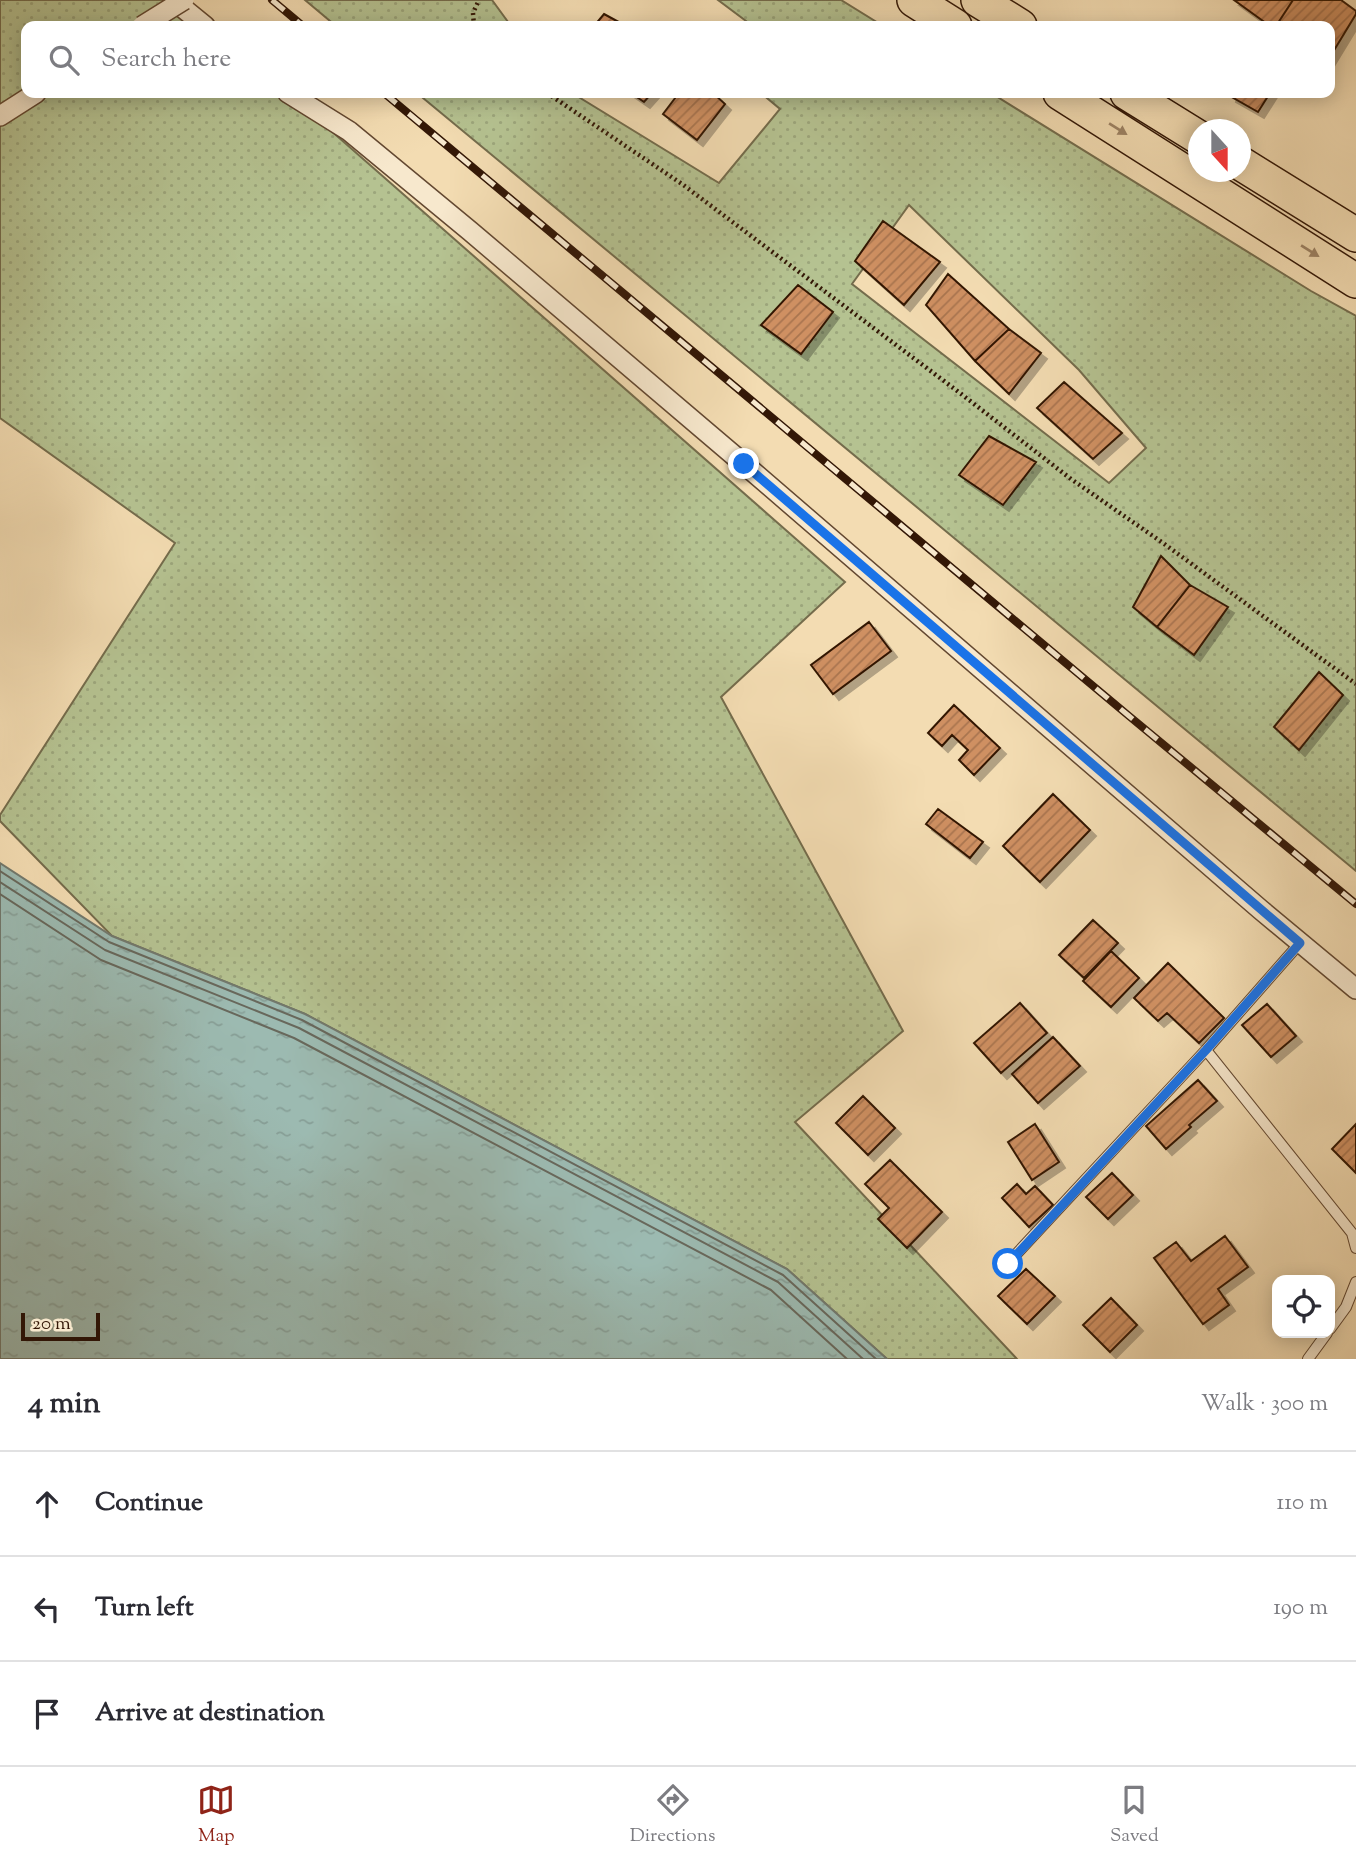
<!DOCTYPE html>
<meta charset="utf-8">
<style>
body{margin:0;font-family:"Sorts Mill Goudy",serif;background:#f2f2f3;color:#2b2b33}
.controls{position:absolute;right:21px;bottom:21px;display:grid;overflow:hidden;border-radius:14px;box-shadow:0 4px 18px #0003}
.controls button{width:63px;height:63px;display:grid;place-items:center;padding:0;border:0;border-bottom:2px solid #e1e1e2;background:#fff;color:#2b2b33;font:35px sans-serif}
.compass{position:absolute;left:1188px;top:119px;width:63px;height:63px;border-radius:50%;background:#fff;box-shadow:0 4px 18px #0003;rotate:159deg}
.scale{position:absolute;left:21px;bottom:18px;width:79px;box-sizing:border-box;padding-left:7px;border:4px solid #331706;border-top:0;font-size:19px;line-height:24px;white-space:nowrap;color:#331706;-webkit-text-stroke:5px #f7e8cd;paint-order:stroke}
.stop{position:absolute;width:21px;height:21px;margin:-16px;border:5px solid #1a73e8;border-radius:50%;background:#fff}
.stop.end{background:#1a73e8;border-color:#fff;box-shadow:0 2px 7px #0008}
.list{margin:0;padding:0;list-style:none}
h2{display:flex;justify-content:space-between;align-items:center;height:91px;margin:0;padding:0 28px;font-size:30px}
h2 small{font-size:23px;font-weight:400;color:#7c7c81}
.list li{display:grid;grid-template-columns:46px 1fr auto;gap:21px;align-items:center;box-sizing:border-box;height:105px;padding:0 28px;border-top:2px solid #e1e1e2}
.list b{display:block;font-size:26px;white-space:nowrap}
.list em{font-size:23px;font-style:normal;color:#7c7c81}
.icon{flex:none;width:38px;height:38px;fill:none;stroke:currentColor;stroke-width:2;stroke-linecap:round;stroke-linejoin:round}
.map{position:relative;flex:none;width:1356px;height:1359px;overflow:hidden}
.search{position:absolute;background:#fff;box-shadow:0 4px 18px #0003;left:21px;right:21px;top:21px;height:77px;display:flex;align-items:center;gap:18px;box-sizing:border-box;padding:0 24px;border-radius:14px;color:#7c7c81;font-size:26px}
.sheet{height:406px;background:#fff}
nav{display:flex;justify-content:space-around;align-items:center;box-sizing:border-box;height:98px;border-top:2px solid #e1e1e2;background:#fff;font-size:19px;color:#7c7c81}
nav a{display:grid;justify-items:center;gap:4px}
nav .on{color:#8f2418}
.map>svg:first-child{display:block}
</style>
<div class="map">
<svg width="1356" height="1359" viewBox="0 0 1356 1359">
<defs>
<pattern id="grass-dots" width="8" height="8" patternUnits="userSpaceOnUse" patternTransform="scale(1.75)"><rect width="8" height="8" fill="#b5c291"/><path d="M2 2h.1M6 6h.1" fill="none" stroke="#9ca67c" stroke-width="1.8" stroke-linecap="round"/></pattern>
<pattern id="water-ripples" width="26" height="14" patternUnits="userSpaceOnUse" patternTransform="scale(1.75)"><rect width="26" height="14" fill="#9cbab1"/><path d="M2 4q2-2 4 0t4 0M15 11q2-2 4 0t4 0" fill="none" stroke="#879f97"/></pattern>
<pattern id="building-hatch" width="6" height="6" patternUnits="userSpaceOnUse" patternTransform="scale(1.75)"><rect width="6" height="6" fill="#cf9062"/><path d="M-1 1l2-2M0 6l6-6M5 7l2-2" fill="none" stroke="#a9754f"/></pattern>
<filter id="shadow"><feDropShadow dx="6" dy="6" stdDeviation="0" flood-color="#0004"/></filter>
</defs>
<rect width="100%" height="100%" fill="#f3dcb2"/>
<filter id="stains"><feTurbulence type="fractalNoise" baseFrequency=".00286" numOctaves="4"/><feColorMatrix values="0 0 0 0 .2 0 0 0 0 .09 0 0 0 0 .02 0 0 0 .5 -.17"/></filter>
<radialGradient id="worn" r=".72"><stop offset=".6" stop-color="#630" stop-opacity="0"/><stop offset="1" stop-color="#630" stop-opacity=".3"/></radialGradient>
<path fill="url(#grass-dots)" stroke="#746c4c" stroke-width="2" fill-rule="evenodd" d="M0,0H182L212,26H26V93H288L845,582L721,697L903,1031L795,1122L1017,1359H887L787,1269L305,1014L112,936L0,821V815L175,543L0,418Z
M305,0H492L511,26H336Z
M718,0H841L883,26H743L746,21Z
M417,93H572L719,183L780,109L761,93H991L1311,291L1356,316V871ZM909,205L1079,370L1146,448L1109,483L852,284Z"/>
<path fill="url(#water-ripples)" stroke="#72796d" stroke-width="2" d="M0,863L112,936L305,1014L787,1269L887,1359H0Z"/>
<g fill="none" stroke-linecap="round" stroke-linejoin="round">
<path stroke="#68685c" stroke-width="2" d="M0,871L109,942L302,1020L783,1275L876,1359
M0,882L105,950L299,1028L778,1282L863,1359
M0,894L101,960L294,1038L771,1290L847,1359"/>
</g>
<path fill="url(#building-hatch)" stroke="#331706" stroke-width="2" filter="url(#shadow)" d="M1234,0H1293L1276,26H1270Z
M1293,0H1341L1356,11V14L1330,57V26H1276Z
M604,14L626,26H594Z
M631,93H652L644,102Z
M679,93H713L725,104L697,140L663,114Z
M1231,93H1270L1258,112L1230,96Z
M883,221L940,262L904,305L855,261Z
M948,274L1009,329L975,361L926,305Z
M798,285L833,312L801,354L761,325Z
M1009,329L1041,353L1009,394L975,361Z
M1064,382L1122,433L1093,459L1037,408Z
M989,436L1036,462L1003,505L959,475Z
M1161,556L1190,585L1157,627L1133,607Z
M1190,585L1228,607L1194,655L1157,627Z
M869,622L891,651L833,694L811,665Z
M1319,672L1343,695L1299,750L1274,727Z
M954,705L1000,748L974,775L959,760L968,750L952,735L942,746L928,733Z
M1053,794L1090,830L1040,882L1003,846Z
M938,809L983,842L970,858L926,824Z
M1093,920L1118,943L1084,978L1059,955Z
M1111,951L1139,978L1111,1007L1083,981Z
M1168,963L1224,1018L1199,1043L1167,1013L1158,1021L1134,998Z
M1020,1003L1047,1033L1001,1073L974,1043Z
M1267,1004L1296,1036L1271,1057L1242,1025Z
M1053,1037L1080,1066L1038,1103L1012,1074Z
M1198,1080L1217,1101L1189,1125L1191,1127L1166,1149L1146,1126Z
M863,1096L895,1128L868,1155L836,1123Z
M1035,1124L1059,1162L1032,1180L1008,1142Z
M1356,1124V1173L1332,1149Z
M890,1160L942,1212L907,1248L878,1219L889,1208L865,1184Z
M1112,1173L1133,1195L1108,1219L1086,1197Z
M1017,1184L1026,1194L1035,1186L1053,1205L1029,1227L1002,1198Z
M1225,1236L1248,1267L1218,1289L1229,1305L1203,1324L1154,1258L1176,1242L1191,1261Z
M1026,1269L1055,1296L1027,1324L998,1296Z
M1111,1298L1137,1325L1110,1352L1083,1325Z"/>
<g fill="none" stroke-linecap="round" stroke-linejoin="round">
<defs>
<path id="service" d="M1206,1050L1352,1233L1356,1248
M1008,1263L1206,1050L1300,943
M1330,1329L1346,1307L1356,1282
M1308,1359L1327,1333"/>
<path id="minor" d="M173,0L205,26
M288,93L349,131L470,231L744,464L1261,910L1356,989
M0,116L36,93"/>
<path id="trunk" d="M914,0L955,26
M978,0L1020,26
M1060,93L1356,281
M1127,93L1198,137
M1240,163L1356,235"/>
</defs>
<use href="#service" stroke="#634831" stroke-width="12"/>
<use href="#minor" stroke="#634831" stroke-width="22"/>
<use href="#trunk" stroke="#331706" stroke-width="36"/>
<path stroke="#331706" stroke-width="4.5" stroke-dasharray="2 3.5" stroke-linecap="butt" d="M474,26L473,13L479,0
M547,93L682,184L956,390L1071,479L1163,543L1356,684"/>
<use href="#service" stroke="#f7e8cd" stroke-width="10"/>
<use href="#minor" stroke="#f7e8cd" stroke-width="19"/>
<use href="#trunk" stroke="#f3dcb2" stroke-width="33"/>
<defs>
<path id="rail" d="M272,0L303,26
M384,93L1129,716L1356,904"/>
</defs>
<use href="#rail" stroke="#331706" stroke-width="8"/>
<use href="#rail" stroke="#f7e8cd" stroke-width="5" stroke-dasharray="16" stroke-linecap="butt"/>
<defs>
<path id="minor-bridge" d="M142,26L184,0"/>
</defs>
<use href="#minor-bridge" stroke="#634831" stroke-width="22" stroke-linecap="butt"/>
<use href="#minor-bridge" stroke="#f7e8cd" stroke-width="19"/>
</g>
<defs><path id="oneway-solid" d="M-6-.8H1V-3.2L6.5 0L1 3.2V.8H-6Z" transform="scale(1.75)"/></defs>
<g fill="#9d8365">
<use href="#oneway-solid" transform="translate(1118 129) rotate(32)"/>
<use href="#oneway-solid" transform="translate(1310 251) rotate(32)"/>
</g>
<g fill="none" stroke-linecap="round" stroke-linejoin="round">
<path stroke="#1a73e8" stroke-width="9" d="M744,464L1300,943L1206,1050L1008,1264"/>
</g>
<rect width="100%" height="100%" filter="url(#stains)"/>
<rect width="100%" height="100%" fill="url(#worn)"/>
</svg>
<div class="controls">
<button><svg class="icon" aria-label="locate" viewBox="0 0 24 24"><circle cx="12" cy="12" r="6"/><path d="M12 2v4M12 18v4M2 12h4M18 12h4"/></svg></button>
</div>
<svg class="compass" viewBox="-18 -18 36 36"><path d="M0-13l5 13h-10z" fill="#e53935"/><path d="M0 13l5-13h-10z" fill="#7c7c81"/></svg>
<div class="scale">20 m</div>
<div class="stop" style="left:1008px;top:1264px"></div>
<div class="stop end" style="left:744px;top:464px"></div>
<div class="search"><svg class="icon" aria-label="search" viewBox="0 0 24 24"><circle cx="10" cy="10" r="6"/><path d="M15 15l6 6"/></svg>Search here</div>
</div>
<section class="sheet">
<h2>4 min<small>Walk · 300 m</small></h2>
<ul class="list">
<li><svg class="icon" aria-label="ahead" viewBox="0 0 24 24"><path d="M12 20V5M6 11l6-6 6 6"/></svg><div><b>Continue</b></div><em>110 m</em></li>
<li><svg class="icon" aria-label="left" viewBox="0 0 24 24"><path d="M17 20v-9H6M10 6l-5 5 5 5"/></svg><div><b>Turn left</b></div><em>190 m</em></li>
<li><svg class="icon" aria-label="arrive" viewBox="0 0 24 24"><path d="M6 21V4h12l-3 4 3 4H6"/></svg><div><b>Arrive at destination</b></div></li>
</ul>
</section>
<nav>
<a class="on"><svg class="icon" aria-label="map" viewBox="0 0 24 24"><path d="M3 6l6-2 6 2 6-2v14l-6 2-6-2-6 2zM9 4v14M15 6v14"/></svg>Map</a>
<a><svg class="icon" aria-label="directions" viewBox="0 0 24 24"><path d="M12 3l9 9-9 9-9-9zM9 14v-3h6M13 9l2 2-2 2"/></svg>Directions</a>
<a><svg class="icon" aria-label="saved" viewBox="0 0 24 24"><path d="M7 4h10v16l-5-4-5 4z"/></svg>Saved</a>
</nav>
